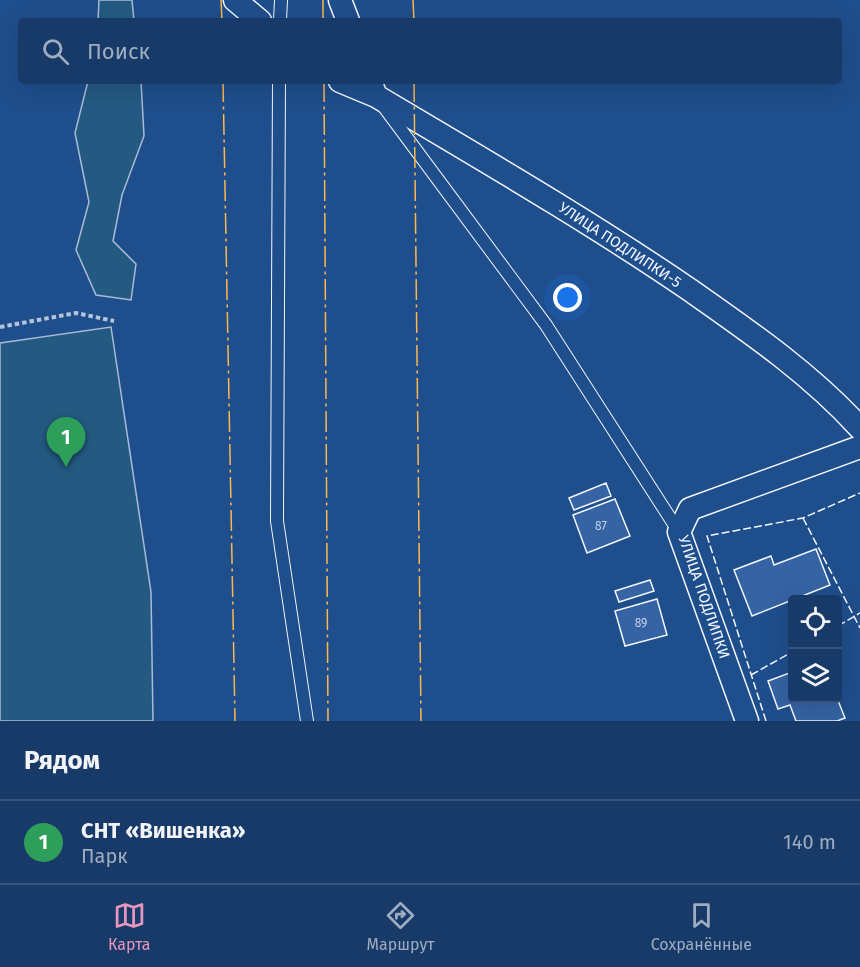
<!DOCTYPE html>
<html lang="ru">
<meta charset="utf-8">
<style>
body{margin:0;font-family:"Fira Sans",sans-serif;background:#244571;color:#f1f3f6}
.controls{position:absolute;right:18px;bottom:18px;display:grid;overflow:hidden;border-radius:6px;box-shadow:0 6px 24px #0002}
.controls button{width:54px;height:54px;display:grid;place-items:center;padding:0;border:0;border-bottom:2px solid #36547d;background:#173a69;color:#f1f3f6;font:30px sans-serif}
.you{position:absolute;left:568px;top:298px;width:21px;height:21px;margin:-15px;border:4px solid #fff;border-radius:50%;background:#1a73e8;box-shadow:0 0 0 9px #1a73e833}
.badge{display:grid;place-items:center;width:39px;height:39px;border-radius:50%;background:#e797bd;color:#fff;font-size:20px;font-weight:700}
.pin{position:absolute;translate:-50% -50px;filter:drop-shadow(0 2px 3px #0008)}
.pin::after{content:'';position:absolute;top:32px;width:21px;height:18px;background:inherit;clip-path:polygon(0 0,100% 0,50% 100%)}
.list{margin:0;padding:0;list-style:none}
h2{display:flex;justify-content:space-between;align-items:center;height:78px;margin:0;padding:0 24px;font-size:26px}
h2 small{font-size:20px;font-weight:400;color:#9eadc0}
.list li{display:grid;grid-template-columns:39px 1fr auto;gap:18px;align-items:center;box-sizing:border-box;height:84px;padding:0 24px;border-top:2px solid #36547d}
.list b{display:block;font-size:22px;white-space:nowrap}
.list p{margin:0;font-size:20px;white-space:nowrap;color:#9eadc0}
.list em{font-size:20px;font-style:normal;color:#9eadc0}
.icon{flex:none;width:33px;height:33px;fill:none;stroke:currentColor;stroke-width:2;stroke-linecap:round;stroke-linejoin:round}
.map{position:relative;flex:none;width:860px;height:721px;overflow:hidden}
.search{position:absolute;background:#173a69;box-shadow:0 6px 24px #0002;left:18px;right:18px;top:18px;height:66px;display:flex;align-items:center;gap:15px;box-sizing:border-box;padding:0 21px;border-radius:6px;color:#9eadc0;font-size:22px}
.sheet{height:162px;background:#173a69}
nav{display:flex;justify-content:space-around;align-items:center;box-sizing:border-box;height:84px;border-top:2px solid #36547d;background:#173a69;font-size:16px;color:#9eadc0}
nav a{display:grid;justify-items:center;gap:3px}
nav .on{color:#e797bd}
.map>svg:first-child{display:block}
</style>
<div class="map">
<svg width="860" height="721" viewBox="0 0 860 721">
<rect width="100%" height="100%" fill="#1f4e8c"/>
<path fill="#245a82" stroke="#a8bbd7" stroke-width="1.5" d="M99,0H132L134,21H98Z
M88,81H141L144,136L122,195L113,241L136,264L131,300L96,295L76,250L89,202L75,133Z
M111,327L151,592L153,721H0V343Z"/>
<path fill="#3563a3" stroke="#f2f6ff" stroke-width="1.5" d="M606,483L611,496L574,510L569,498Z
M615,499L630,536L587,553L573,515Z
M816,549L830,585L752,616L734,570L771,556L774,565Z
M650,580L654,591L619,602L615,591Z
M657,599L667,635L625,646L615,611Z
M792,672V698H837L845,718L837,721H796L790,705L778,709L768,681Z"/>
<g fill="none" stroke-linecap="round" stroke-linejoin="round">
<defs>
<path id="service" d="M280,21L281,0
M279,81L277,521L307,721
M384,107L546,325L679,532"/>
<path id="minor" d="M235,0L260,21
M340,0L348,21
M340,81L376,96
M370,81L376,96C482,159 589,221 690,290C750,332 811,374 860,428
M747,721L679,532L690,509L860,447"/>
</defs>
<use href="#service" stroke="#f2f6ff" stroke-width="14"/>
<use href="#minor" stroke="#f2f6ff" stroke-width="25"/>
<path stroke="#b3c4dc" stroke-width="4" stroke-dasharray="4.5 3" stroke-linecap="butt" d="M0,327L76,313L114,321"/>
<use href="#service" stroke="#1f4e8c" stroke-width="12"/>
<use href="#minor" stroke="#1f4e8c" stroke-width="22"/>
<path stroke="#f2f6ff" stroke-width="1.5" stroke-dasharray="8 3" stroke-linecap="butt" d="M803,518L860,628
M838,626L860,613
M751,675L792,652
M766,721L707,536L803,518L860,493"/>
<path stroke="#ffb74d" stroke-width="1.5" stroke-dasharray="21 4.5 3 4.5" stroke-linecap="butt" d="M221,0L222,21
M323,0V21
M413,0L414,21
M223,81L235,721
M324,81L328,721
M414,81L421,721"/>
</g>
<g text-anchor="middle" stroke-width="4.5" stroke-linejoin="round" paint-order="stroke">
<g font-size="12" fill="#c3d1e8">
<text x="601" y="530">87</text>
<text x="641" y="627">89</text>
</g>
<g font-size="15" fill="#f2f6ff" stroke="#1f4e8c">
<text transform="translate(620 245) rotate(33)" y="5">УЛИЦА ПОДЛИПКИ-5</text>
<text transform="translate(704 597) rotate(71)" y="5">УЛИЦА ПОДЛИПКИ</text>
</g>
</g>
</svg>
<div class="controls">
<button><svg class="icon" aria-label="locate" viewBox="0 0 24 24"><circle cx="12" cy="12" r="6"/><path d="M12 2v4M12 18v4M2 12h4M18 12h4"/></svg></button>
<button><svg class="icon" aria-label="layers" viewBox="0 0 24 24"><path d="M12 4l9 5-9 5-9-5zM3 14l9 5 9-5"/></svg></button>
</div>
<div class="you"></div>
<div class="pin badge" style="left:66px;top:467px;background:#2e9e5b">1</div>
<div class="search"><svg class="icon" aria-label="search" viewBox="0 0 24 24"><circle cx="10" cy="10" r="6"/><path d="M15 15l6 6"/></svg>Поиск</div>
</div>
<section class="sheet">
<h2>Рядом<small></small></h2>
<ul class="list">
<li><span class="badge" style="background:#2e9e5b">1</span><div><b>СНТ «Вишенка»</b><p>Парк</p></div><em>140 m</em></li>
</ul>
</section>
<nav>
<a class="on"><svg class="icon" aria-label="map" viewBox="0 0 24 24"><path d="M3 6l6-2 6 2 6-2v14l-6 2-6-2-6 2zM9 4v14M15 6v14"/></svg>Карта</a>
<a><svg class="icon" aria-label="directions" viewBox="0 0 24 24"><path d="M12 3l9 9-9 9-9-9zM9 14v-3h6M13 9l2 2-2 2"/></svg>Маршрут</a>
<a><svg class="icon" aria-label="saved" viewBox="0 0 24 24"><path d="M7 4h10v16l-5-4-5 4z"/></svg>Сохранённые</a>
</nav>
